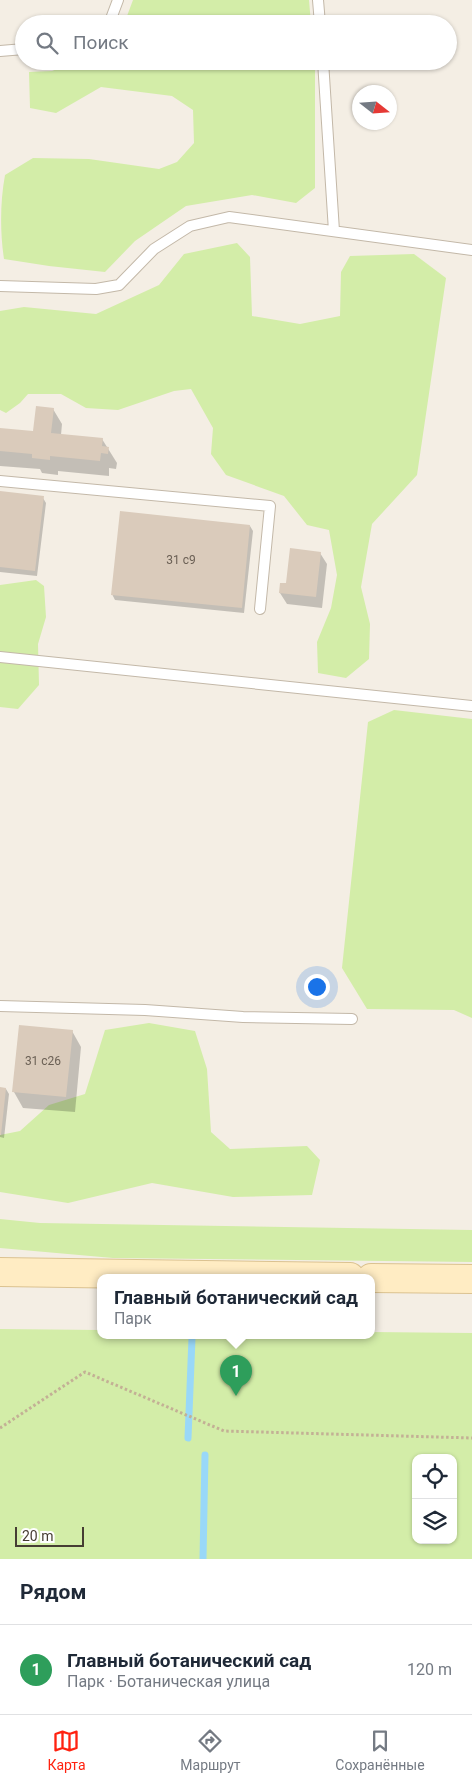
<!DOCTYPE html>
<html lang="ru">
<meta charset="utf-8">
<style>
body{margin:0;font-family:Roboto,sans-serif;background:#f6f6f7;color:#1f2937}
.controls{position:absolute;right:15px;bottom:15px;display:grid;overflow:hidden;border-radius:10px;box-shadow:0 1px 4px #0004}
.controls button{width:45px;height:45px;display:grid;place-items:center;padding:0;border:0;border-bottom:1px solid #e0e1e3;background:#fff;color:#1f2937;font:25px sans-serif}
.compass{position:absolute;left:352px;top:85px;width:45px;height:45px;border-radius:50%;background:#fff;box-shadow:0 1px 4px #0004;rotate:107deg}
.scale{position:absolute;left:15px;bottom:12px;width:69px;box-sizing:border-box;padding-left:5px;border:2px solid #463d33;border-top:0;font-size:14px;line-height:18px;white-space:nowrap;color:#463d33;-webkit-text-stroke:4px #fff;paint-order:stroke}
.you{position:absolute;left:316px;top:986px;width:18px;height:18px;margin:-12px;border:4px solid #fff;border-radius:50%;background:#1a73e8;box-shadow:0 0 0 8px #1a73e833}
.badge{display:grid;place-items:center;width:32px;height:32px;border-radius:50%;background:#ff2210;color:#fff;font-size:16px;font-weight:700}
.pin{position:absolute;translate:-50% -41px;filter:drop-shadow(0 1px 2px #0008)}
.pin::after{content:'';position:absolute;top:26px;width:18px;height:15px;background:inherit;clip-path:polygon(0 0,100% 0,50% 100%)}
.popup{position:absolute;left:97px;top:1274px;width:278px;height:65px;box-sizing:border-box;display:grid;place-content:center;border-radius:10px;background:#fff;filter:drop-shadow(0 1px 4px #0005);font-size:16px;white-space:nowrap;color:#747a83}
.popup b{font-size:19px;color:#1f2937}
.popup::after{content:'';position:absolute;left:50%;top:100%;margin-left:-10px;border:10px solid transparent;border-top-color:#fff}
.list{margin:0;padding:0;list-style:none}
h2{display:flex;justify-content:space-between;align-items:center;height:65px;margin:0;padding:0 20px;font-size:21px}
h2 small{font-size:16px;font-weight:400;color:#747a83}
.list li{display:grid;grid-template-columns:32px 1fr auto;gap:15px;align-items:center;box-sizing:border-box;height:90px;padding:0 20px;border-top:1px solid #e0e1e3}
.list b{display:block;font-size:19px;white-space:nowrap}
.list p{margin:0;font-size:16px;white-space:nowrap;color:#747a83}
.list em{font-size:16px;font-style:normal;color:#747a83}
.icon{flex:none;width:28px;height:28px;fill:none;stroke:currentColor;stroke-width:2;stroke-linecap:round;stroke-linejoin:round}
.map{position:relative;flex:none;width:472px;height:1559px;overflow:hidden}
.search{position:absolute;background:#fff;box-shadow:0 1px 4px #0004;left:15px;right:15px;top:15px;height:55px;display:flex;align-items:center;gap:12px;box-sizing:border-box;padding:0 18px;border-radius:28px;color:#747a83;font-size:19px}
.sheet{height:155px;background:#fff}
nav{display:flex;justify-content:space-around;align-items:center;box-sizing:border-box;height:70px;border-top:1px solid #e0e1e3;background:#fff;font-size:14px;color:#747a83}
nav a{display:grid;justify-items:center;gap:2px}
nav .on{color:#ff2210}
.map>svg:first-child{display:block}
</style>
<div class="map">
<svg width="472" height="1559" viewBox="0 0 472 1559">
<rect width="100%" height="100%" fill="#f4eee4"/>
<path fill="#d3eda8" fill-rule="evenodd" d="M133,0H309L311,24H124Z
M77,61H315V188L296,203L252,195L186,206L135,241L105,272L49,266L4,259C0,233 0,202 5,175L33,158L89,159L159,169L177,162L194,143L193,110L172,96L101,87L56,113L30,108L29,72L52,71Z
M237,243L250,257L252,316L300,324L340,316L341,272L350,256L414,254L446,278L417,475L372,524L361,587L370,624L369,659L346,678L318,673L317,642L331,608L337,575L329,530L307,525L284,496L226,475L211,454L213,428L191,389L174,391L118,410L86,408L61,394H28L20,403L6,413L0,410V311L24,307L96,314L159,285L184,254Z
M36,580L44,586L46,617L38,644L39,685L18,709L0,707V585Z
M394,710L472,719V1018L454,1010L367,1009L342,968L368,722Z
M149,1023L195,1031L207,1069L211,1132L230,1149L307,1146L320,1160L312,1195L233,1197L152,1183L68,1203L0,1192V1135L20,1131L49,1105L85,1094L105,1030Z
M0,1219L40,1223L472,1230V1262L113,1258L0,1248Z
M0,1329L101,1330V1335H371V1332L472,1333V1559H0ZM416,1458H453V1540H416Z"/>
<path fill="#0003" d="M53,409L62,424L61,435L102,439L117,463L116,469L109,468V476L58,471V475L42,473L40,469L0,466V429L35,432Z
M0,497L43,498L46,503L37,576L0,572Z
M250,526L253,531L244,613L115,600L112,594Z
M320,553L327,564L322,608L287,604L280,593Z
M72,1031L81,1047L75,1112L23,1108L14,1092Z
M0,1088L6,1089L9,1094L4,1138L0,1137Z"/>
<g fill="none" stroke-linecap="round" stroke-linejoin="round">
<path stroke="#99d8f8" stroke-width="7" d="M188,1438L192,1338
M203,1559L205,1455"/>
</g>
<path fill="#dacbbb" d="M36,406L54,408L51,433L103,438L102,446L109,447L108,454L101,453L100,461L50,456V460L32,458V454L0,451V428L33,431Z
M0,491L44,496L35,571L0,567Z
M120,511L250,525L242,608L111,595Z
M290,548L321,552L316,597L279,593L280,583H286Z
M19,1025L73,1030L66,1097L12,1092Z
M0,1087L6,1088L1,1135H0Z"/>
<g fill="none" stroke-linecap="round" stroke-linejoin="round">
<defs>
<path id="lane" d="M318,0L320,24
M109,24L118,0
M0,51L24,49
M323,61L334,231
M0,286L96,289L119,285L154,249L190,226L229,217L472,250
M0,481L270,506L260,609
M0,657L472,706
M0,1006L145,1010L243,1017L352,1019"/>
<path id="secondary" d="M0,1272L350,1277
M371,1278L472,1279"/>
</defs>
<use href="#lane" stroke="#c3b8a8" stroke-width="12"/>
<use href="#secondary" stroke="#dbc290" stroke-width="30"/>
<path stroke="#c3b095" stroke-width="3" stroke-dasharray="2.5 2.5" stroke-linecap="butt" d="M0,1428L85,1372L224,1431L472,1438"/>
<use href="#lane" stroke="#fff" stroke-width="10"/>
<use href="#secondary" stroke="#ffecc3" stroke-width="28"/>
</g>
<g text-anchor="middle" stroke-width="4.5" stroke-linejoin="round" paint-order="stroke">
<g font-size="12" fill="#6b6055">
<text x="181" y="564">31 с9</text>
<text x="43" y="1065">31 с26</text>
</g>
</g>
</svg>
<div class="controls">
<button><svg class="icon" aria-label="locate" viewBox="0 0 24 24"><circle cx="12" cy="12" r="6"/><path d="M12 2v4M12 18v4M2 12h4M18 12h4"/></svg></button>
<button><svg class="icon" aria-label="layers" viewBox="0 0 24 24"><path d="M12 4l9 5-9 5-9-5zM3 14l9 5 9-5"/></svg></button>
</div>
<svg class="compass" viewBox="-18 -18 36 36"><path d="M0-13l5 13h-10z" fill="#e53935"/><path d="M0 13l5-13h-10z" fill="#747a83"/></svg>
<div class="scale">20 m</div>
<div class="you"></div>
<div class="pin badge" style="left:236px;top:1396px;background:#2e9e5b">1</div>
<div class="popup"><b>Главный ботанический сад</b>Парк</div>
<div class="search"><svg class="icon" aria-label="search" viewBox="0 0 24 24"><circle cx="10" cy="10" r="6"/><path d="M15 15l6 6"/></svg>Поиск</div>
</div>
<section class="sheet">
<h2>Рядом<small></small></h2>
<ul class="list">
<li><span class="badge" style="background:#2e9e5b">1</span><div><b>Главный ботанический сад</b><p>Парк · Ботаническая улица</p></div><em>120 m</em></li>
</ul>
</section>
<nav>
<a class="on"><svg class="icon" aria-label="map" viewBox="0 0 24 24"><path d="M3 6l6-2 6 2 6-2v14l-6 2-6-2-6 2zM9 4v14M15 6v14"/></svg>Карта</a>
<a><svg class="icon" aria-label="directions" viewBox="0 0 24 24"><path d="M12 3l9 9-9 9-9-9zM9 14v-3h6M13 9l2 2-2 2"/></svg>Маршрут</a>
<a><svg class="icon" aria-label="saved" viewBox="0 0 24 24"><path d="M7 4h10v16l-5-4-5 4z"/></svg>Сохранённые</a>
</nav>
